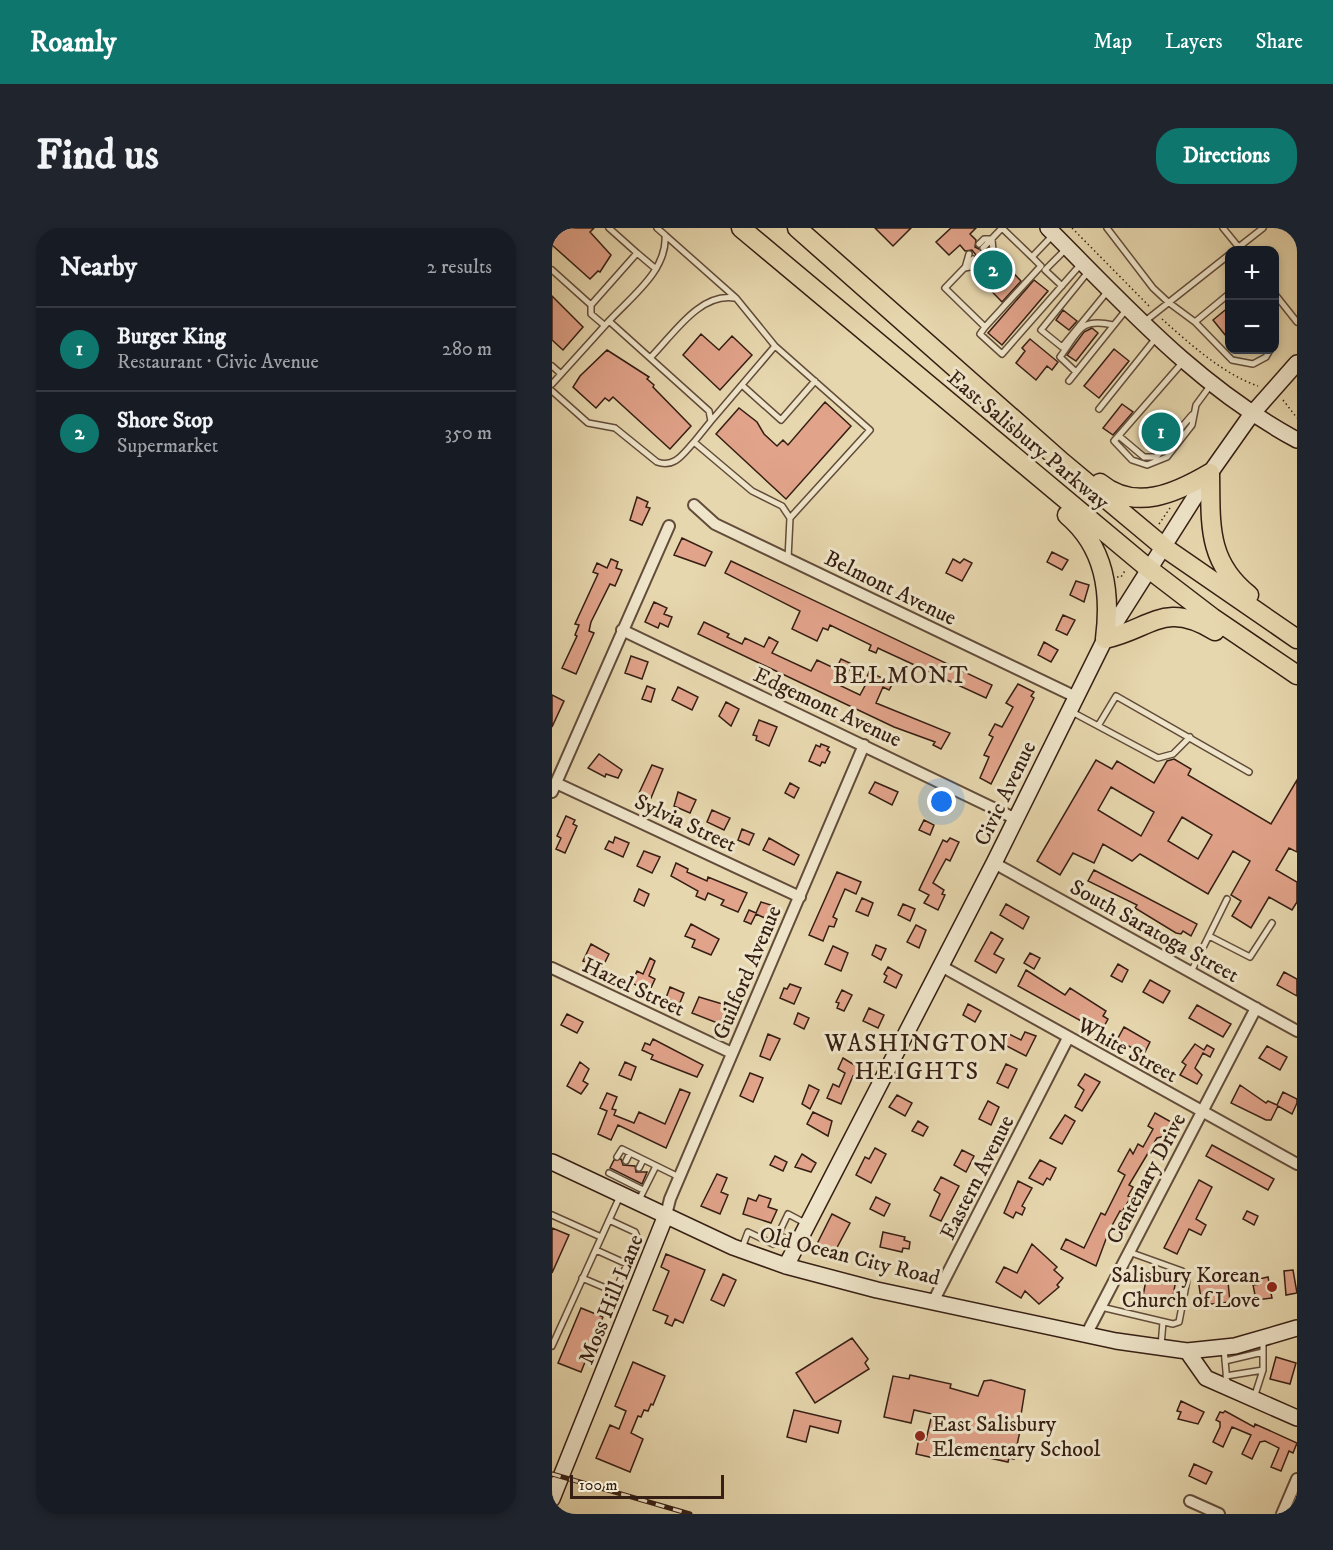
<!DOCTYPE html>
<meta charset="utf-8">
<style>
body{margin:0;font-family:"IM FELL DW Pica",serif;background:#20242c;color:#f1f3f6}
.controls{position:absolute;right:18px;top:18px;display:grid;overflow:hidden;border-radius:12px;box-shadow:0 3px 9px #0003}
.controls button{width:54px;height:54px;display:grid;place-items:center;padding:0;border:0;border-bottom:2px solid #363941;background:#171b24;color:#f1f3f6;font:30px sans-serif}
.scale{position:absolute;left:18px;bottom:15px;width:154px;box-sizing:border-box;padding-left:6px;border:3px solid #351e13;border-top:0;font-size:16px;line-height:21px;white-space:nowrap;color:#351e13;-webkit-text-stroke:4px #efe5ca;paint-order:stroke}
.you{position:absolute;left:390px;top:574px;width:21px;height:21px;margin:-15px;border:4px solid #fff;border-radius:50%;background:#1a73e8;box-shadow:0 0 0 9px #1a73e833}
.badge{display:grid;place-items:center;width:39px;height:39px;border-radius:50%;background:#0f766e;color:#fff;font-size:20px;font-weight:700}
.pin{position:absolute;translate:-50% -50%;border:3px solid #fff;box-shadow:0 2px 6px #0006}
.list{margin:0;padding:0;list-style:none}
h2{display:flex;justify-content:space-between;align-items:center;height:78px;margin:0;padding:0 24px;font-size:26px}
h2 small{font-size:20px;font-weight:400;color:#9ea1a6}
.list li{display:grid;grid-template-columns:39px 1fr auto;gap:18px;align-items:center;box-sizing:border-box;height:84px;padding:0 24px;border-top:2px solid #363941}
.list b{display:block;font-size:22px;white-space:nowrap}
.list p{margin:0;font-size:20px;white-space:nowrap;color:#9ea1a6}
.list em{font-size:20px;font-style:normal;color:#9ea1a6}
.map{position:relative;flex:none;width:745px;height:1286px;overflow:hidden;border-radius:24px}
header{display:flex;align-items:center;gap:36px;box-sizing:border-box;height:84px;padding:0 30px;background:#0f766e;color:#fff}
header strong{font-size:28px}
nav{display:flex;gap:33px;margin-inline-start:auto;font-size:21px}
.intro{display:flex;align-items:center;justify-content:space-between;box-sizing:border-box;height:144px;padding:0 36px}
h1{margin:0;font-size:42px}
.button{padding:15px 27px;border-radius:24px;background:#0f766e;color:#fff;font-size:21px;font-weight:700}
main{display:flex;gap:36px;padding:0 36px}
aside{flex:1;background:#171b24;border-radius:24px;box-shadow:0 3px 9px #0003}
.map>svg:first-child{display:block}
</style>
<header>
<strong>Roamly</strong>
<nav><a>Map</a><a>Layers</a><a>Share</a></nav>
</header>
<div class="intro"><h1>Find us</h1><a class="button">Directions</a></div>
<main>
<aside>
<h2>Nearby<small>2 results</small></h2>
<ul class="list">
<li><span class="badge">1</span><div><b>Burger King</b><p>Restaurant · Civic Avenue</p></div><em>280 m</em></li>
<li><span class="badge">2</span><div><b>Shore Stop</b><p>Supermarket</p></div><em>350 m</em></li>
</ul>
</aside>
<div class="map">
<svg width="745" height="1286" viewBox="0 0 745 1286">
<rect width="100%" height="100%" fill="#e7d7ae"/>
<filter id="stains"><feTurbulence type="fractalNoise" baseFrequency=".00333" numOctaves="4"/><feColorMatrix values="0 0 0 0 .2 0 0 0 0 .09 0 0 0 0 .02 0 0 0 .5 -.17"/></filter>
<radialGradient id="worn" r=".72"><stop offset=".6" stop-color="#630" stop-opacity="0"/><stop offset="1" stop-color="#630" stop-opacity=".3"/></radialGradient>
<path fill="#e1a38a" stroke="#351e13" stroke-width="1.5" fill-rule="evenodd" d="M6,0H42L38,4L59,27L48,44L46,43L38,51L0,17V7Z
M323,0H359L341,18Z
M399,0H424L418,6L424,12L423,19L433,24L435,31L444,27L469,53L450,74L422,45L432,37L420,22L413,23L408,17L397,27L384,14Z
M482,52L496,63L450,117L436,105Z
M0,68L31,99L11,122L0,112Z
M678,78V113L661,92Z
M511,82L525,93L517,102L504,92Z
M540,100L546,105L524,133L515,127L532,104Z
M149,106L167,122L180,108L200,127L168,162L131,127Z
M478,111L506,134L500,142L495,138L484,152L464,135L473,123L470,120Z
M562,121L577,133L547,170L532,158Z
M55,122L97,149L95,151L102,157L101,159L139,198L118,221L61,169L57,173L53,170L44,180L21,159L28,148Z
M273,174L299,198L234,271L164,206L187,180L205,194L212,206L225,218L231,212L236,217Z
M570,176L581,184L561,207L551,200Z
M611,184L626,196L604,221L600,217L603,213L594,206Z
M85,269L96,274L94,279L98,280L90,297L78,292Z
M130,310L160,324L153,338L122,327Z
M500,324L516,332L510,342L495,334Z
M59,331L66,334L64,340L70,342L63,358L58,356L39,394L37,403L42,405L24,446L10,440L25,408L23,407L27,397L23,396L46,346L41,344L45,335L55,340Z
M401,331L408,335L412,331L420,335L410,353L394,345Z
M179,333L440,457L434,470L330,422L326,420L324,425L317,422L319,417L278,397L276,402L271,400L265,413L240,401L248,383L173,345Z
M524,353L537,357L532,374L518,367Z
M102,374L115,380L112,386L120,389L116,399L108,395L106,400L93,394Z
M511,387L523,392L515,407L504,402Z
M152,394L177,406L175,409L190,416L193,410L212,419L217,409L226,414L220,425L259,443L265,432L284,441L289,431L300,436L289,458L308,467L316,452L314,451L317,444L341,455L337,462L331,459L324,475L398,505L389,521L381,517L383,514L342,499L146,406Z
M492,414L506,422L499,434L486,427Z
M79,428L96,434L90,451L73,445Z
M466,456L482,464L479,468L482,470L439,556L428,550L437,529L432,527L441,509L437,507L443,496L450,499L461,479L454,475Z
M95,458L103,461L99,474L90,471Z
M126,459L146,469L140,482L120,472Z
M0,467L12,473L0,499Z
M174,474L187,481L179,498L167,488Z
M207,492L225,499L217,518L204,512L205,508L201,507Z
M269,516L277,519L275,522L278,524L273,535L270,534L268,538L257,533L264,517L268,519Z
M47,526L70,542L66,550L54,546L53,549L36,540Z
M622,531L639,541L636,547L719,596L745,552V624L737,620L724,642L745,654V674L740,682L717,669L699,700L680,688L689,673L679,667L698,633L681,623L656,666L588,626L580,633L551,616L542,635L521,625L508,647L485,633L544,532L560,541L565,533L602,555L615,533ZM559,559L602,584L589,608L546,582ZM630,589L660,607L646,631L616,613Z
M100,537L111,541L99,570L87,565Z
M323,554L346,564L340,577L317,565Z
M238,555L247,560L242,570L233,565Z
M126,564L144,572L138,585L122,578Z
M160,582L178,590L172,602L155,594Z
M14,588L23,592L21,596L25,598L13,625L4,621L9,610L5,608Z
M372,592L382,597L378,607L367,602Z
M190,601L202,606L197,617L186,612Z
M63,609L77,615L71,629L53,621L57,613L61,615Z
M217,610L247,627L242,637L211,622Z
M398,610L407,614L398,633L394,631L381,655L392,662L390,666L393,667L386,682L372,675L377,667L367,662L391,612L395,614Z
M92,623L108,629L100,645L85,638Z
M124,635L136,641L135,644L155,653L156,649L195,665L186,684L169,677L172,672L156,665L153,672L144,668L146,663L119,648Z
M542,642L645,696L639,708L631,703L629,706L624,705L583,680L585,677L536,653Z
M285,644L309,654L304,666L293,661L281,689L285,691L282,699L277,698L271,713L257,707Z
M87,661L97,666L92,678L82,673Z
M310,670L321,675L316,688L304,683Z
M209,674L228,680L222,694L204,686L199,696L192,693L197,682L204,685Z
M351,676L363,681L358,693L346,687Z
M454,676L477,689L471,701L448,687Z
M139,696L167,711L159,727L140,719L143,712L133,708Z
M364,697L374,702L367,720L355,714Z
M439,704L451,711L442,726L452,731L444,745L423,733Z
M39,716L57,726L50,740L31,733Z
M324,717L334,721L329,732L320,727Z
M281,718L296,725L289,743L273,736Z
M478,725L488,730L482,741L472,735Z
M98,730L103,733L97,748L103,751L97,764L80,755L85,743L91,746Z
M566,736L576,742L570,754L559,748Z
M336,739L350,747L344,760L332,754L335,748L332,746Z
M474,742L513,767L518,760L554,783L551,788L556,791L549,804L466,758Z
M732,744L745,751V768L725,757Z
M598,752L618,763L611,775L591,764Z
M238,756L249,760L242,776L228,770L232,760L235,761Z
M118,759L132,765L127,777L114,770Z
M290,762L300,767L292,783L285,780L287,775L284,774Z
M147,769L177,778L168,796L140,785Z
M416,776L429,783L423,794L411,787Z
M645,777L679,796L671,809L637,790Z
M317,780L332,787L326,800L311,793Z
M246,785L257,790L252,801L242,796Z
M15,786L31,794L25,805L9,797Z
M572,799L598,814L592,826L565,812Z
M473,804L484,808L474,828L449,815L455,805L469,812Z
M216,806L228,811L218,832L208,828Z
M101,811L151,837L145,849L99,831L101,827L90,822L93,815L98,817Z
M643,816L652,822L655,817L662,821L658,829L651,825L643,840L650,847L645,856L628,847L634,837L630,834Z
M715,818L735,829L728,842L707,830Z
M291,830L309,841L305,849L301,848L289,876L275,870L281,856L287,859L293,845L286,841Z
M28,834L37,841L31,853L36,856L29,866L15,858Z
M73,834L84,839L79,852L67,847Z
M454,836L465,841L456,860L445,855Z
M198,845L211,850L201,874L188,868Z
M533,846L548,854L530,883L523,879L532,862L526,857Z
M257,857L267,862L258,881L250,876Z
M688,857L714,875L716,873L725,877L731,864L745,871V875L740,886L726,878L719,892H714L679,875Z
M128,861L138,865L114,920L66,897L59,912L46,906L55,883L48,880L55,865L65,869L60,881L64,882L62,887L82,895L87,884L113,896Z
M345,867L360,875L353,888L337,879Z
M436,873L447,879L439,897L427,891Z
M261,884L280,893L276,908L255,896Z
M603,885L621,895L613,908L605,910L577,957L581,959L576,968L579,969L570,984L568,983L557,1003L544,1038L509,1021L514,1011L532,1020L549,985L553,987L573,947L566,943L578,921L581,926L586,916L591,919L601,901L596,898Z
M513,887L523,893L510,916L498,910Z
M366,893L376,899L371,908L360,903Z
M660,917L722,951L716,962L654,928Z
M323,920L334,926L319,955L304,947L313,929L317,931Z
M410,922L422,928L414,944L402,937Z
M250,926L264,935L259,944L243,939Z
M223,928L235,934L231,943L218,937Z
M69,931L71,937L83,938L84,944H95L90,956L58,940L62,932Z
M488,932L504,940L498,952L495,950L491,957L477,950Z
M165,946L175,950L169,964L176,967L168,986L149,978Z
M389,949L407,958L389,993L378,988L388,966L382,962Z
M647,952L660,959L644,991L654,997L649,1007L637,1001L625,1026L612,1020Z
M466,953L480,960L470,978L473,980L470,987L464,984L461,990L452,985Z
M207,967L219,971L216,979L225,982L219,995L191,986L196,970L204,973Z
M324,969L338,976L332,988L318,981Z
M695,983L706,988L702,997L691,991Z
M280,986L298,995L281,1027L264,1018Z
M0,1000L17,1007L0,1045Z
M331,1004L353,1009L352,1012L358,1014L357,1021L351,1020L350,1024L328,1019Z
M480,1016L505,1039L502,1042L511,1050L505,1057L507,1059L487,1076L473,1063L469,1070L444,1054L452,1039L465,1045Z
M114,1026L153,1042L131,1095L123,1091L120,1098L113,1095L116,1088L101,1082L117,1043L109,1039Z
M596,1042L612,1046L613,1042L625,1046L619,1079L590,1073Z
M741,1042L745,1065L734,1067L732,1043Z
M171,1046L184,1052L172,1078L159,1072Z
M716,1049L720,1070L704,1072L701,1057L708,1056L707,1051Z
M656,1050L676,1054L678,1074L650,1077L646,1051Z
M29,1080L51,1089L29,1144L6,1135Z
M300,1110L316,1131L313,1135L317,1141L263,1175L244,1145Z
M724,1129L744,1135L738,1156L718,1151Z
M81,1134L113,1148L101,1177L99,1176L96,1183L92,1182L89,1189L86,1188L79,1205L91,1211L78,1244L44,1230L58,1197L67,1201L74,1183L63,1178Z
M358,1147L399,1156L398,1160L426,1168L432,1153L439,1152L473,1162L468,1193L470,1194L462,1231L457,1230L456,1234L401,1222L399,1229L383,1225L382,1230L364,1226L367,1210L374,1212L380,1186L362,1182L359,1195L332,1189L341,1148L357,1151Z
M629,1173L652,1184L646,1196L626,1191L629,1184L625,1183Z
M242,1182L289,1193L286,1205L258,1198L254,1214L235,1209Z
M673,1183L702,1199L703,1196L745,1215L741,1225L737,1223L729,1243L719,1239L727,1220L713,1213L708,1214L700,1231L690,1226L699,1207L680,1199L671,1219L661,1214L668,1199V1194L664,1192L668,1184L671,1185Z
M642,1236L660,1244L654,1256L637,1248Z"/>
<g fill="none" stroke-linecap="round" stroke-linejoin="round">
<defs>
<path id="lane" d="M105,0L113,7C116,42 79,69 57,93L157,183L159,193L142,214L200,263L230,278L238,290L236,331
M450,0L480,29L502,6
M555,0L601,60L616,74L643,94L680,132L701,136L714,129L718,122
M671,0L689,22
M113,7L184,70L223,118
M427,16L432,11H440L441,23L437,27
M431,20L450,0
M683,22L711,0
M85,25L104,41
M417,26L413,40L427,37
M421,31L393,60L433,99L489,38L480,29
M0,42L39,77L85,25L57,0
M536,44L489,102L510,119L555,64
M510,58L493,42L514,21
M722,65L745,94
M39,77V86L52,97
M592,94L678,26
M643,94L678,65
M433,99L428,106L450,126L529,36
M99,129C121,107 147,65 182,70
M630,135L562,213L580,232L595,237L615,229L640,197L644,177L658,158
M0,138L9,146
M524,144L508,129C527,104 527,89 561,97
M517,153L574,82
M0,156L57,93
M191,158L229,192L263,153
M0,163L36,195L63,200L105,234C123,240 131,226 142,214
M547,181L604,110
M159,193L223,118L318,202L238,290
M567,208L592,229H604L640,187
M520,484L606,530L621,526L638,509
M546,498L564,468L697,544
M657,708L698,729L720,695
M639,744L675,671
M65,929L70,921L127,949
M74,933L78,925
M87,940L91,932
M57,945L91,962
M86,974L104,938
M0,987L49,1009
M244,1015L226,1007L236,986L253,995
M190,1020L196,1004L221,1016L226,1007
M44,1022L75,1036
M30,1050L63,1064L86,1011L83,1004L57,992
M549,1079L621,1096L627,1094L635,1052L630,1043L577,1024
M0,1118L68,968
M609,1118L611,1094
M672,1120L675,1155
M673,1133L711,1124
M674,1148L711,1142
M702,1170L711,1142V1111"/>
<path id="street" d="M142,277L163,296L524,469
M70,402L464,591
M4,555L248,669
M0,564L117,298
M442,635L745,803
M389,738L745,936
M0,740L180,825
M114,987L118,971L312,517
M382,1072L516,810
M534,1107L704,780
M638,1273L667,1286
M730,1286L745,1251"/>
<path id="secondary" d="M496,0C575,79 645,158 745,212
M0,934L181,1019L234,1038L325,1062L564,1113L635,1123L683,1118L745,1100
M234,1038L442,635L553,411L658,245L699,187L745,135
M635,1123L654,1150L745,1190
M0,1271L114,987"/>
<path id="primary" d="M189,0L597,341L661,390L745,447
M245,0L510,234L613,320L745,411
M548,255C583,284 624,265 658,245C659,294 654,333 697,367
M515,287C553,319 559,364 553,411C599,401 612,372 663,403"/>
</defs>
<use href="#lane" stroke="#624c3a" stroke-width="8"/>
<use href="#street" stroke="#624c3a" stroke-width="14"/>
<use href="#secondary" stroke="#351e13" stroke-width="18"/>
<use href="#primary" stroke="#351e13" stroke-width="21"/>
<path stroke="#351e13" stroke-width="1.5" stroke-dasharray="1.5 3" stroke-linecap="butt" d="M520,0L598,79
M610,91C638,116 671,146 706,158
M731,172L745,190
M607,296L618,280
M565,349H569L574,341"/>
<use href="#lane" stroke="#efe5ca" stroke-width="5"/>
<use href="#street" stroke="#efe5ca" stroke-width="10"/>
<use href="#secondary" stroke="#efe5ca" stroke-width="15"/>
<use href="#primary" stroke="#e7d7ae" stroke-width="18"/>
<defs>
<path id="rail" d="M0,1246L138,1286"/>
</defs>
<use href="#rail" stroke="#351e13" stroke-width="5"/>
<use href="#rail" stroke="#efe5ca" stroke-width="3" stroke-dasharray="9" stroke-linecap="butt"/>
</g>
<g fill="#8f2418" stroke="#efe5ca" stroke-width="2">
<circle cx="720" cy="1059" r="6"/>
<circle cx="368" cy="1208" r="6"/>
</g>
<g text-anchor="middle" stroke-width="6" stroke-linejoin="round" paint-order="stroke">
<g font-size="22" fill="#351e13" stroke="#efe5ca">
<text transform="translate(477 211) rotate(40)" y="8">East Salisbury Parkway</text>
<text transform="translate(339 359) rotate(26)" y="8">Belmont Avenue</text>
<text transform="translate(276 478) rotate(25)" y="8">Edgemont Avenue</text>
<text transform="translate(452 565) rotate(-64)" y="8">Civic Avenue</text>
<text transform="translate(134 594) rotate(25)" y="8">Sylvia Street</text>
<text transform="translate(603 702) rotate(29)" y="8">South Saratoga Street</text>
<text transform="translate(194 744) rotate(-67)" y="8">Guilford Avenue</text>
<text transform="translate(82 758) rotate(25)" y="8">Hazel Street</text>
<text transform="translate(576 821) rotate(29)" y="8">White Street</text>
<text transform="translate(424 949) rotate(-63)" y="8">Eastern Avenue</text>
<text transform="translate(593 950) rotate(-62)" y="8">Centenary Drive</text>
<text transform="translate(298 1027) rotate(14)" y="8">Old Ocean City Road</text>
<text transform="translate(58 1071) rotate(-68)" y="8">Moss Hill Lane</text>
</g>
<g font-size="22" fill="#351e13" stroke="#efe5ca" text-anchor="end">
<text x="708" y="1054">Salisbury Korean<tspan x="708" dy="25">Church of Love</tspan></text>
<text x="380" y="1203" text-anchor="start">East Salisbury<tspan x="380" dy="25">Elementary School</tspan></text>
</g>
<g font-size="24" letter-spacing="1.5" fill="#351e13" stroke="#efe5ca">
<text x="349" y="455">BELMONT</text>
<text x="365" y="823">WASHINGTON<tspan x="365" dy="28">HEIGHTS</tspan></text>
</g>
</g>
<rect width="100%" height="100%" filter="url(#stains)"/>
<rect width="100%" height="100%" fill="url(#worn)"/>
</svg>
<div class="controls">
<button>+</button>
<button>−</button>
</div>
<div class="scale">100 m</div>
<div class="you"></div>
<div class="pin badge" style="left:609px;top:204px">1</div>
<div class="pin badge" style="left:441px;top:42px">2</div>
</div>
</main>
